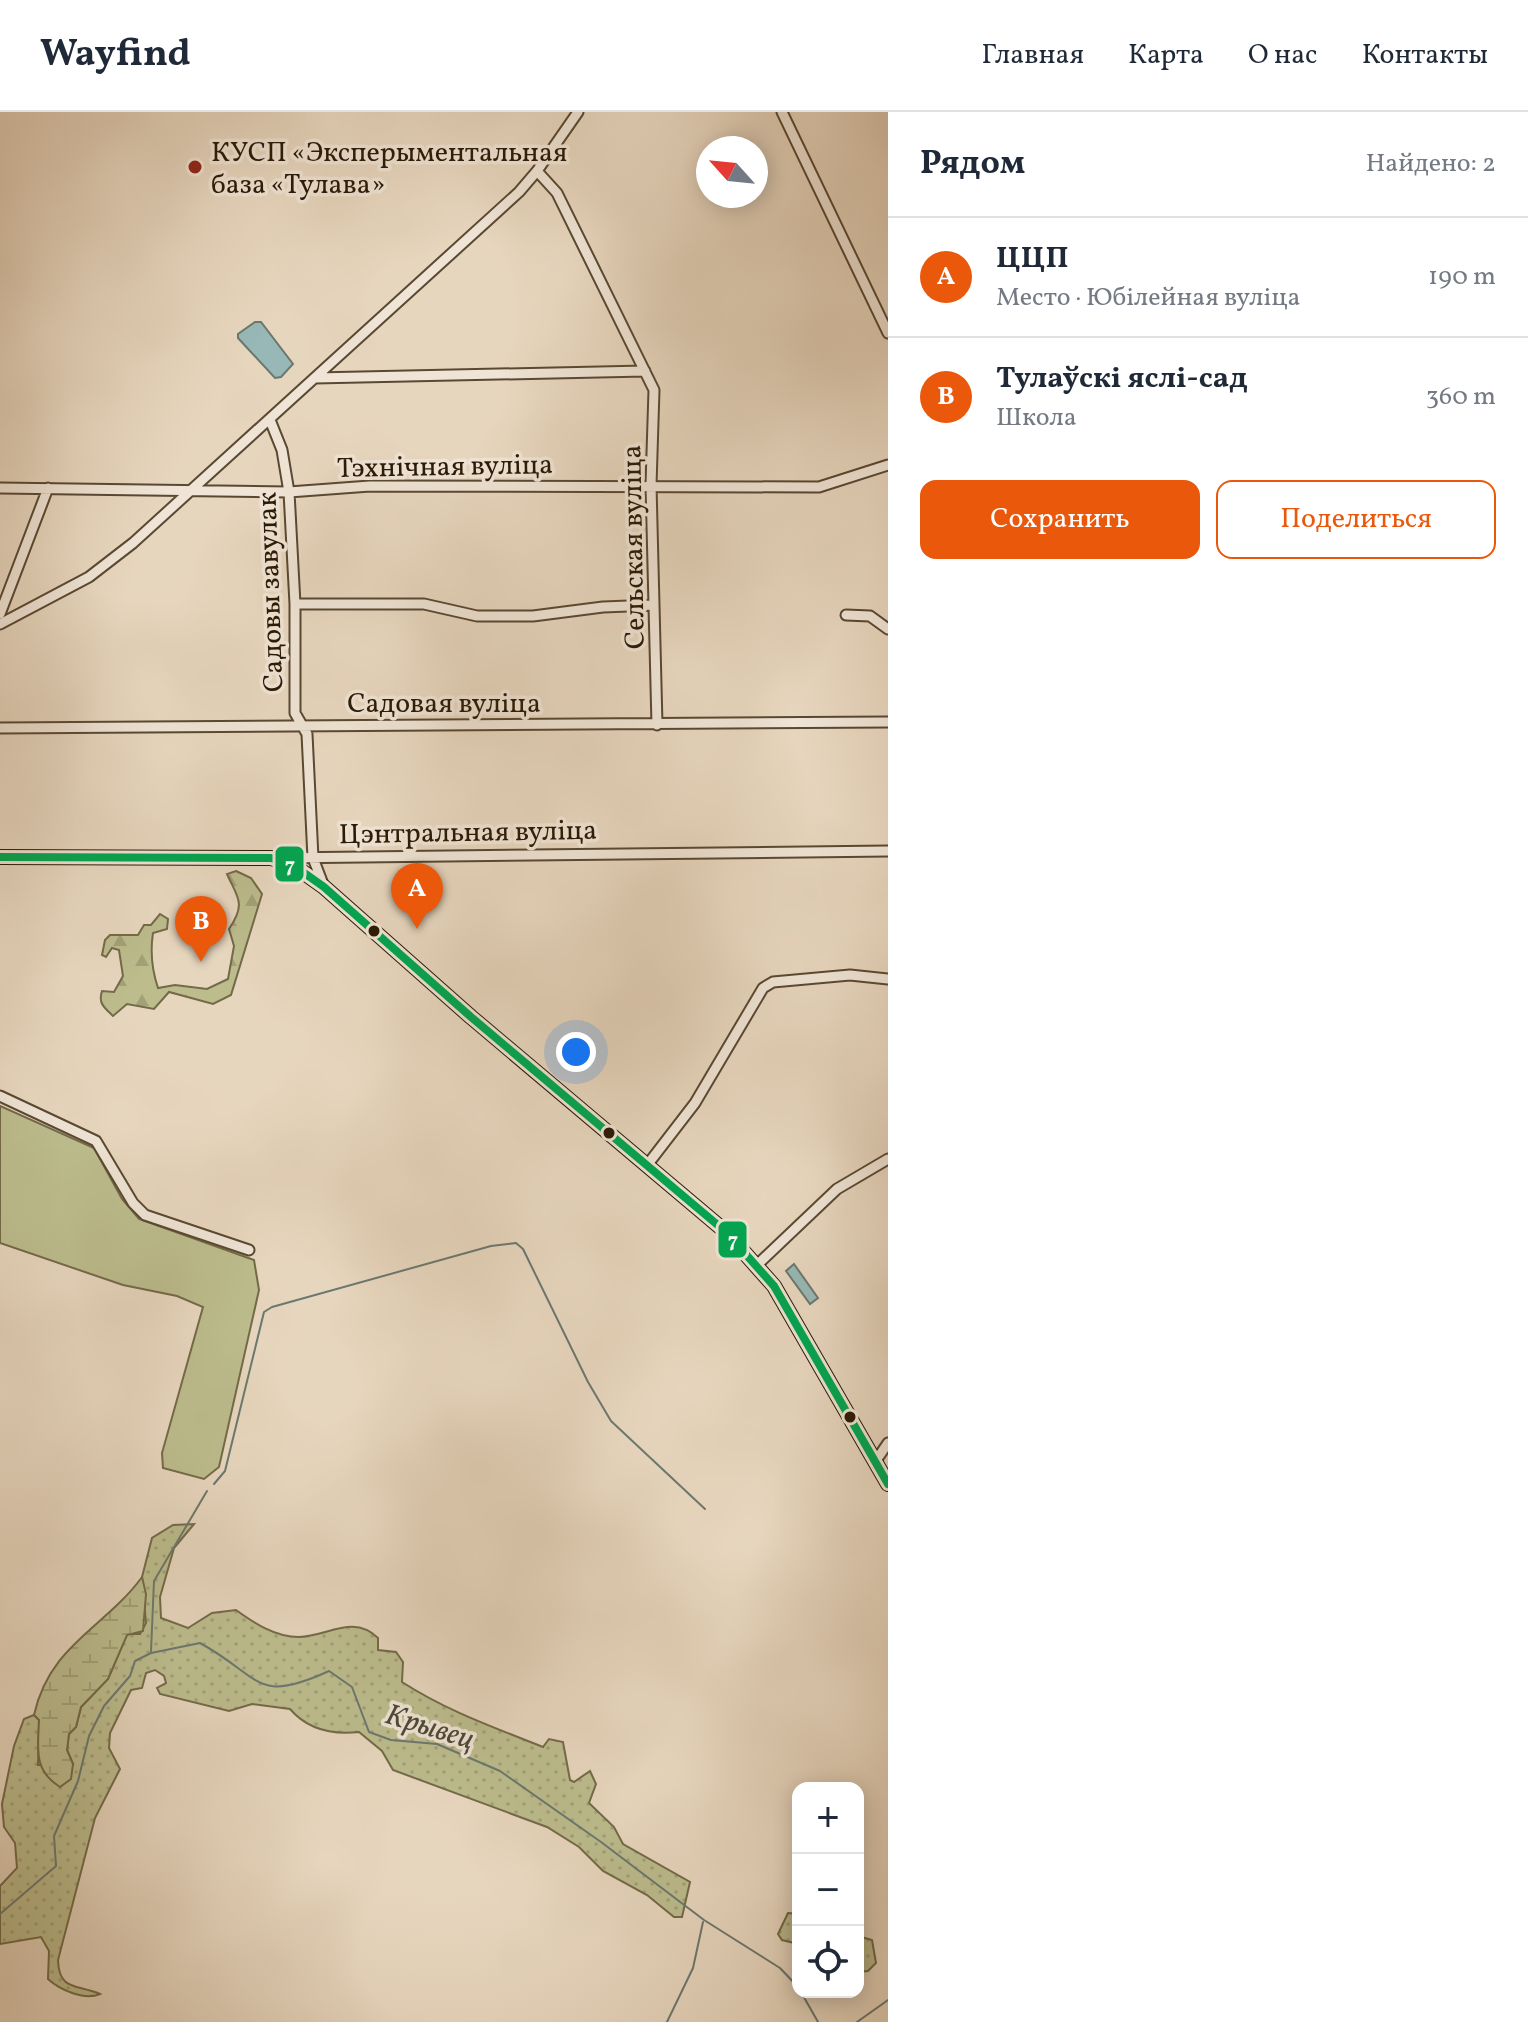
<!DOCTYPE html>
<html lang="ru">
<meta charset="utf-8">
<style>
body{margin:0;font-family:Vollkorn,serif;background:#f2f2f3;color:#1f2937}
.controls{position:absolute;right:24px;bottom:24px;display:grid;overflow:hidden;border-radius:16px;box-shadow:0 4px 20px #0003}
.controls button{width:72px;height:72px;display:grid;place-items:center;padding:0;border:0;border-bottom:2px solid #e0e1e3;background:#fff;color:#1f2937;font:40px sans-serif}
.compass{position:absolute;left:696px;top:24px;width:72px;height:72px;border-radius:50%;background:#fff;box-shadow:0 4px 20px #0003;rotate:297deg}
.you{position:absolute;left:576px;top:940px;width:28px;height:28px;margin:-20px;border:6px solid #fff;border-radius:50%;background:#1a73e8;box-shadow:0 0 0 12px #1a73e833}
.badge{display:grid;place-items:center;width:52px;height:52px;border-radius:50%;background:#ea580c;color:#fff;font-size:26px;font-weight:700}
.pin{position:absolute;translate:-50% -66px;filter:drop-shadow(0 2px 4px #0008)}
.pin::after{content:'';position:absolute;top:42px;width:28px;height:24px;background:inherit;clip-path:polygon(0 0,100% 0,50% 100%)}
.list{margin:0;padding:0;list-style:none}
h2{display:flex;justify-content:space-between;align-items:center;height:104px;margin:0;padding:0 32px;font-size:34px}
h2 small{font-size:26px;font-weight:400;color:#747a83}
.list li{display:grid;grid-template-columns:52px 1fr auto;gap:24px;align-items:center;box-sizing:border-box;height:120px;padding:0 32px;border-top:2px solid #e0e1e3}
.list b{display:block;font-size:30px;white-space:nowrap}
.list p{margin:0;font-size:26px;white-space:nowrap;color:#747a83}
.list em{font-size:26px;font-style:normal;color:#747a83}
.actions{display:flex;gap:16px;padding:24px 32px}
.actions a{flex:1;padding:18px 0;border:2px solid #ea580c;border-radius:16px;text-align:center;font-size:28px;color:#ea580c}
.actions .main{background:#ea580c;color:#fff}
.icon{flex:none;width:44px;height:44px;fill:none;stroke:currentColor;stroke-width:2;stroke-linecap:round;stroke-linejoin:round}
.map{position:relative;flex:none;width:888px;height:1910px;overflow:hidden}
header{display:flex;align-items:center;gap:48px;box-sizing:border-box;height:112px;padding:0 40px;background:#fff;border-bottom:2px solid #e0e1e3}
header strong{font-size:38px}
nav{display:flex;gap:44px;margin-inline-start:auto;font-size:28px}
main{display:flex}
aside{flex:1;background:#fff}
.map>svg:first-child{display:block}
</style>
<header>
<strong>Wayfind</strong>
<nav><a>Главная</a><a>Карта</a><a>О нас</a><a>Контакты</a></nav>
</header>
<main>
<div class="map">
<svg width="888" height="1910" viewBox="0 0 888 1910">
<defs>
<pattern id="grass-dots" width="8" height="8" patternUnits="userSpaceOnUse" patternTransform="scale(2)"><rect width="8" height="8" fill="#bcbc8d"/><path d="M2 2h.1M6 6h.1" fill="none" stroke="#a2a178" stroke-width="1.8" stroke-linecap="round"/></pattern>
<pattern id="forest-firs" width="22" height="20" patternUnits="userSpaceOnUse" patternTransform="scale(2)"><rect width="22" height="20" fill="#bcbc8d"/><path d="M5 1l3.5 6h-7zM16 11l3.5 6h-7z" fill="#a2a178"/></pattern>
<pattern id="wetland-marsh" width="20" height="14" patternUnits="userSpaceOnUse" patternTransform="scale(2)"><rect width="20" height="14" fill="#bcbc8d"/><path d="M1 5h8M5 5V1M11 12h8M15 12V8" fill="none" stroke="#a2a178"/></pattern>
</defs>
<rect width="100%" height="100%" fill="#e7d6be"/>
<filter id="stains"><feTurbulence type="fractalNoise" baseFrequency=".0025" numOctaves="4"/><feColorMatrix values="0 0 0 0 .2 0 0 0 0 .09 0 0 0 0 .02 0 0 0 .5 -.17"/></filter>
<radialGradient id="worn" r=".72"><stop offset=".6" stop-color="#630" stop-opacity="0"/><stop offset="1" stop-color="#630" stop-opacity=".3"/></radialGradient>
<path fill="url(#grass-dots)" stroke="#736a48" stroke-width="2" d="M194,1412L174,1436L160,1485L161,1506L188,1516L212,1501L236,1498C254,1511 275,1525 299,1525C328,1524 353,1502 378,1526V1538L396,1540L403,1550L402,1570C447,1599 493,1615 543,1635L549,1627L563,1630L570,1668L574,1670L590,1659L596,1672L589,1691L614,1715L623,1732L690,1770L682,1805H674L647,1783L603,1759L579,1735L547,1715L393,1658L382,1639L359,1620C332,1623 308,1618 290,1597L252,1592L229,1599L160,1582L157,1576L166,1571L164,1564L155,1558L146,1561L142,1576L131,1578L110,1621L109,1636L120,1657L95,1706L58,1848C59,1879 76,1872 100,1882C85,1889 60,1878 48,1867L49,1839L41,1825L0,1832V1774L17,1756L15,1731L4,1715L2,1692L14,1634L24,1607L34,1603L39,1608L38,1653L73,1652L67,1638L69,1622L76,1615L81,1595L108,1567L127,1522H140L146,1511L142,1465L152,1426L173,1413Z
M788,1801L798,1802V1832L782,1828L778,1822Z
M858,1824L872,1828L876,1851L868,1859L858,1860Z"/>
<path fill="url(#forest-firs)" stroke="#736a48" stroke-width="2" d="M236,759L251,766L262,782L231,883L213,892L169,880L154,897L127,892L113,904C104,895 98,892 102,879L114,880L123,864L119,838L112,836L106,845L102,843L105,828L110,823H138L144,813H151L160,802L168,807L167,817L153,821C150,840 152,858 158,876L175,873L207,877L228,867L234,834L229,817C247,791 237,785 227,762Z"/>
<path fill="url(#wetland-marsh)" stroke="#736a48" stroke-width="2" d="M142,1465L146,1482L143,1519L127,1523L108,1567L81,1595L76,1615L69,1622L67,1638L73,1652L71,1667L60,1675C33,1658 38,1637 39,1608L34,1603C50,1532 105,1516 142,1465Z"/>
<path fill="#bcbc8d" stroke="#736a48" stroke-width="2" d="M0,994L94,1036L122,1087L139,1107L254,1148L259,1178L219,1355L204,1367L163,1356L162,1341L203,1195L177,1184L123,1173L0,1131Z"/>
<path fill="#97b8b6" stroke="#6b786f" stroke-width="2" d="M255,210H261L293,252L281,265L275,266L238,226V222Z
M794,1152L818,1186L810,1192L786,1159Z"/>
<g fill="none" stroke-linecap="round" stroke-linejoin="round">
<path stroke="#6b786f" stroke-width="2" d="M214,1372L225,1359L264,1200L272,1195L491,1134L516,1131L523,1137L588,1270L611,1309L705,1397
M151,1539L154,1469L207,1379
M0,1802L56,1754L54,1724L78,1669L89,1624L104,1594L130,1564L135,1549L151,1541L200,1531C262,1565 255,1593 329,1559L352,1575L369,1620L391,1628L437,1632L500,1659L601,1730L704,1808L780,1856L798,1875
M801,1880L818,1910
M667,1910L693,1856L703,1810
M857,1910L888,1888"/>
<defs>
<path id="minor" d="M782,0L888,221
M537,59L557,81L654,278L651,373L657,613
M315,266L645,259
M270,308L282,338L289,380L295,492V601L307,622L313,746L323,772
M0,376L289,380L370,374L819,375L888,353
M295,492H424L477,504H533L603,495L654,493
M0,502L48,376
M846,503L870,504L888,517
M0,512L89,465L133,431L519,80L537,59L578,0
M0,616L888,610
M279,746L888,739
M0,984L96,1029L133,1091L145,1103L249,1138
M648,1052L695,991L763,876L773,870L850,863L888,867
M758,1152L837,1077L888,1047
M875,1350L888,1331"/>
<path id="major" d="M0,745L271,746L293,753L324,775L471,905L726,1120L774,1174L888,1372"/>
</defs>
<use href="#minor" stroke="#594832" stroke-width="13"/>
<use href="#major" stroke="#2a1904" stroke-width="16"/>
<use href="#minor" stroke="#efe4d5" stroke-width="9"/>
<use href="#major" stroke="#e4bb7f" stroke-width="12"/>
<defs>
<path id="bus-1" d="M0,745L271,746L293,753L324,775L471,905L726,1120L774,1174L888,1372"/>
</defs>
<use href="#bus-1" stroke="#efe4d5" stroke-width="14"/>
<use href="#bus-1" stroke="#00a651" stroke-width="8"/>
</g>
<circle fill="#8f2418" stroke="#efe4d5" stroke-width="3" cx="195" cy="55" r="8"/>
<g fill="#2a1904" stroke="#efe4d5" stroke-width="3">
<circle cx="374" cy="819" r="7"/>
<circle cx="609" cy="1021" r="7"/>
<circle cx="850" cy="1305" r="7"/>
</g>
<g text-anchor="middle" stroke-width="7" stroke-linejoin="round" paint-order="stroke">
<g font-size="28" fill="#2a1904" stroke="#efe4d5" text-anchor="start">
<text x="211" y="49">КУСП «Эксперыментальная<tspan x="211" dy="32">база «Тулава»</tspan></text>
</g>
<g font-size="28" fill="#2a1904" stroke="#efe4d5">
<text transform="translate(445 353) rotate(-1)" y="10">Тэхнічная вуліца</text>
<text transform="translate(632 435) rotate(-91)" y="10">Сельская вуліца</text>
<text transform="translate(269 480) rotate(-92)" y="10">Садовы завулак</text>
<text x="444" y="600">Садовая вуліца</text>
<text transform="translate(468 719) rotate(-1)" y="10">Цэнтральная вуліца</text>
</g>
<g font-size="30" font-style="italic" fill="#4b4939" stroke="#efe4d5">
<text transform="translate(430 1614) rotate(17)" y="10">Крывец</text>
</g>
</g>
<g stroke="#efe4d5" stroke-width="3">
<rect x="274" y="733" width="31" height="38" rx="8" fill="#00a651"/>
<rect x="717" y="1108" width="31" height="39" rx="8" fill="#00a651"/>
</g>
<g font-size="22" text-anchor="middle" font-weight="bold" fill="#fff">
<text x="290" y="760">7</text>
<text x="733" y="1135">7</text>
</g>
<rect width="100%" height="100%" filter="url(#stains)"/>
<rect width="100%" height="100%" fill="url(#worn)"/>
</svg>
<div class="controls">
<button>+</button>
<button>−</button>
<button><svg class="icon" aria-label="locate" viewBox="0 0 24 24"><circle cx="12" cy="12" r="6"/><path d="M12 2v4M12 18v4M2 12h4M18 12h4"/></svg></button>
</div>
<svg class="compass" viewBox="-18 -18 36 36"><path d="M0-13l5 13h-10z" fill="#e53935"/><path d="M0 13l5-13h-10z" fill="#747a83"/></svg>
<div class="you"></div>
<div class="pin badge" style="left:417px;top:817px">A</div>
<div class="pin badge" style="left:201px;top:850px">B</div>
</div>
<aside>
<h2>Рядом<small>Найдено: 2</small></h2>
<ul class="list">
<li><span class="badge">A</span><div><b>ЦЦП</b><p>Место · Юбілейная вуліца</p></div><em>190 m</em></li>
<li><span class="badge">B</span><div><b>Тулаўскі яслі-сад</b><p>Школа</p></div><em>360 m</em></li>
</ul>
<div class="actions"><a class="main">Сохранить</a><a>Поделиться</a></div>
</aside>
</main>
